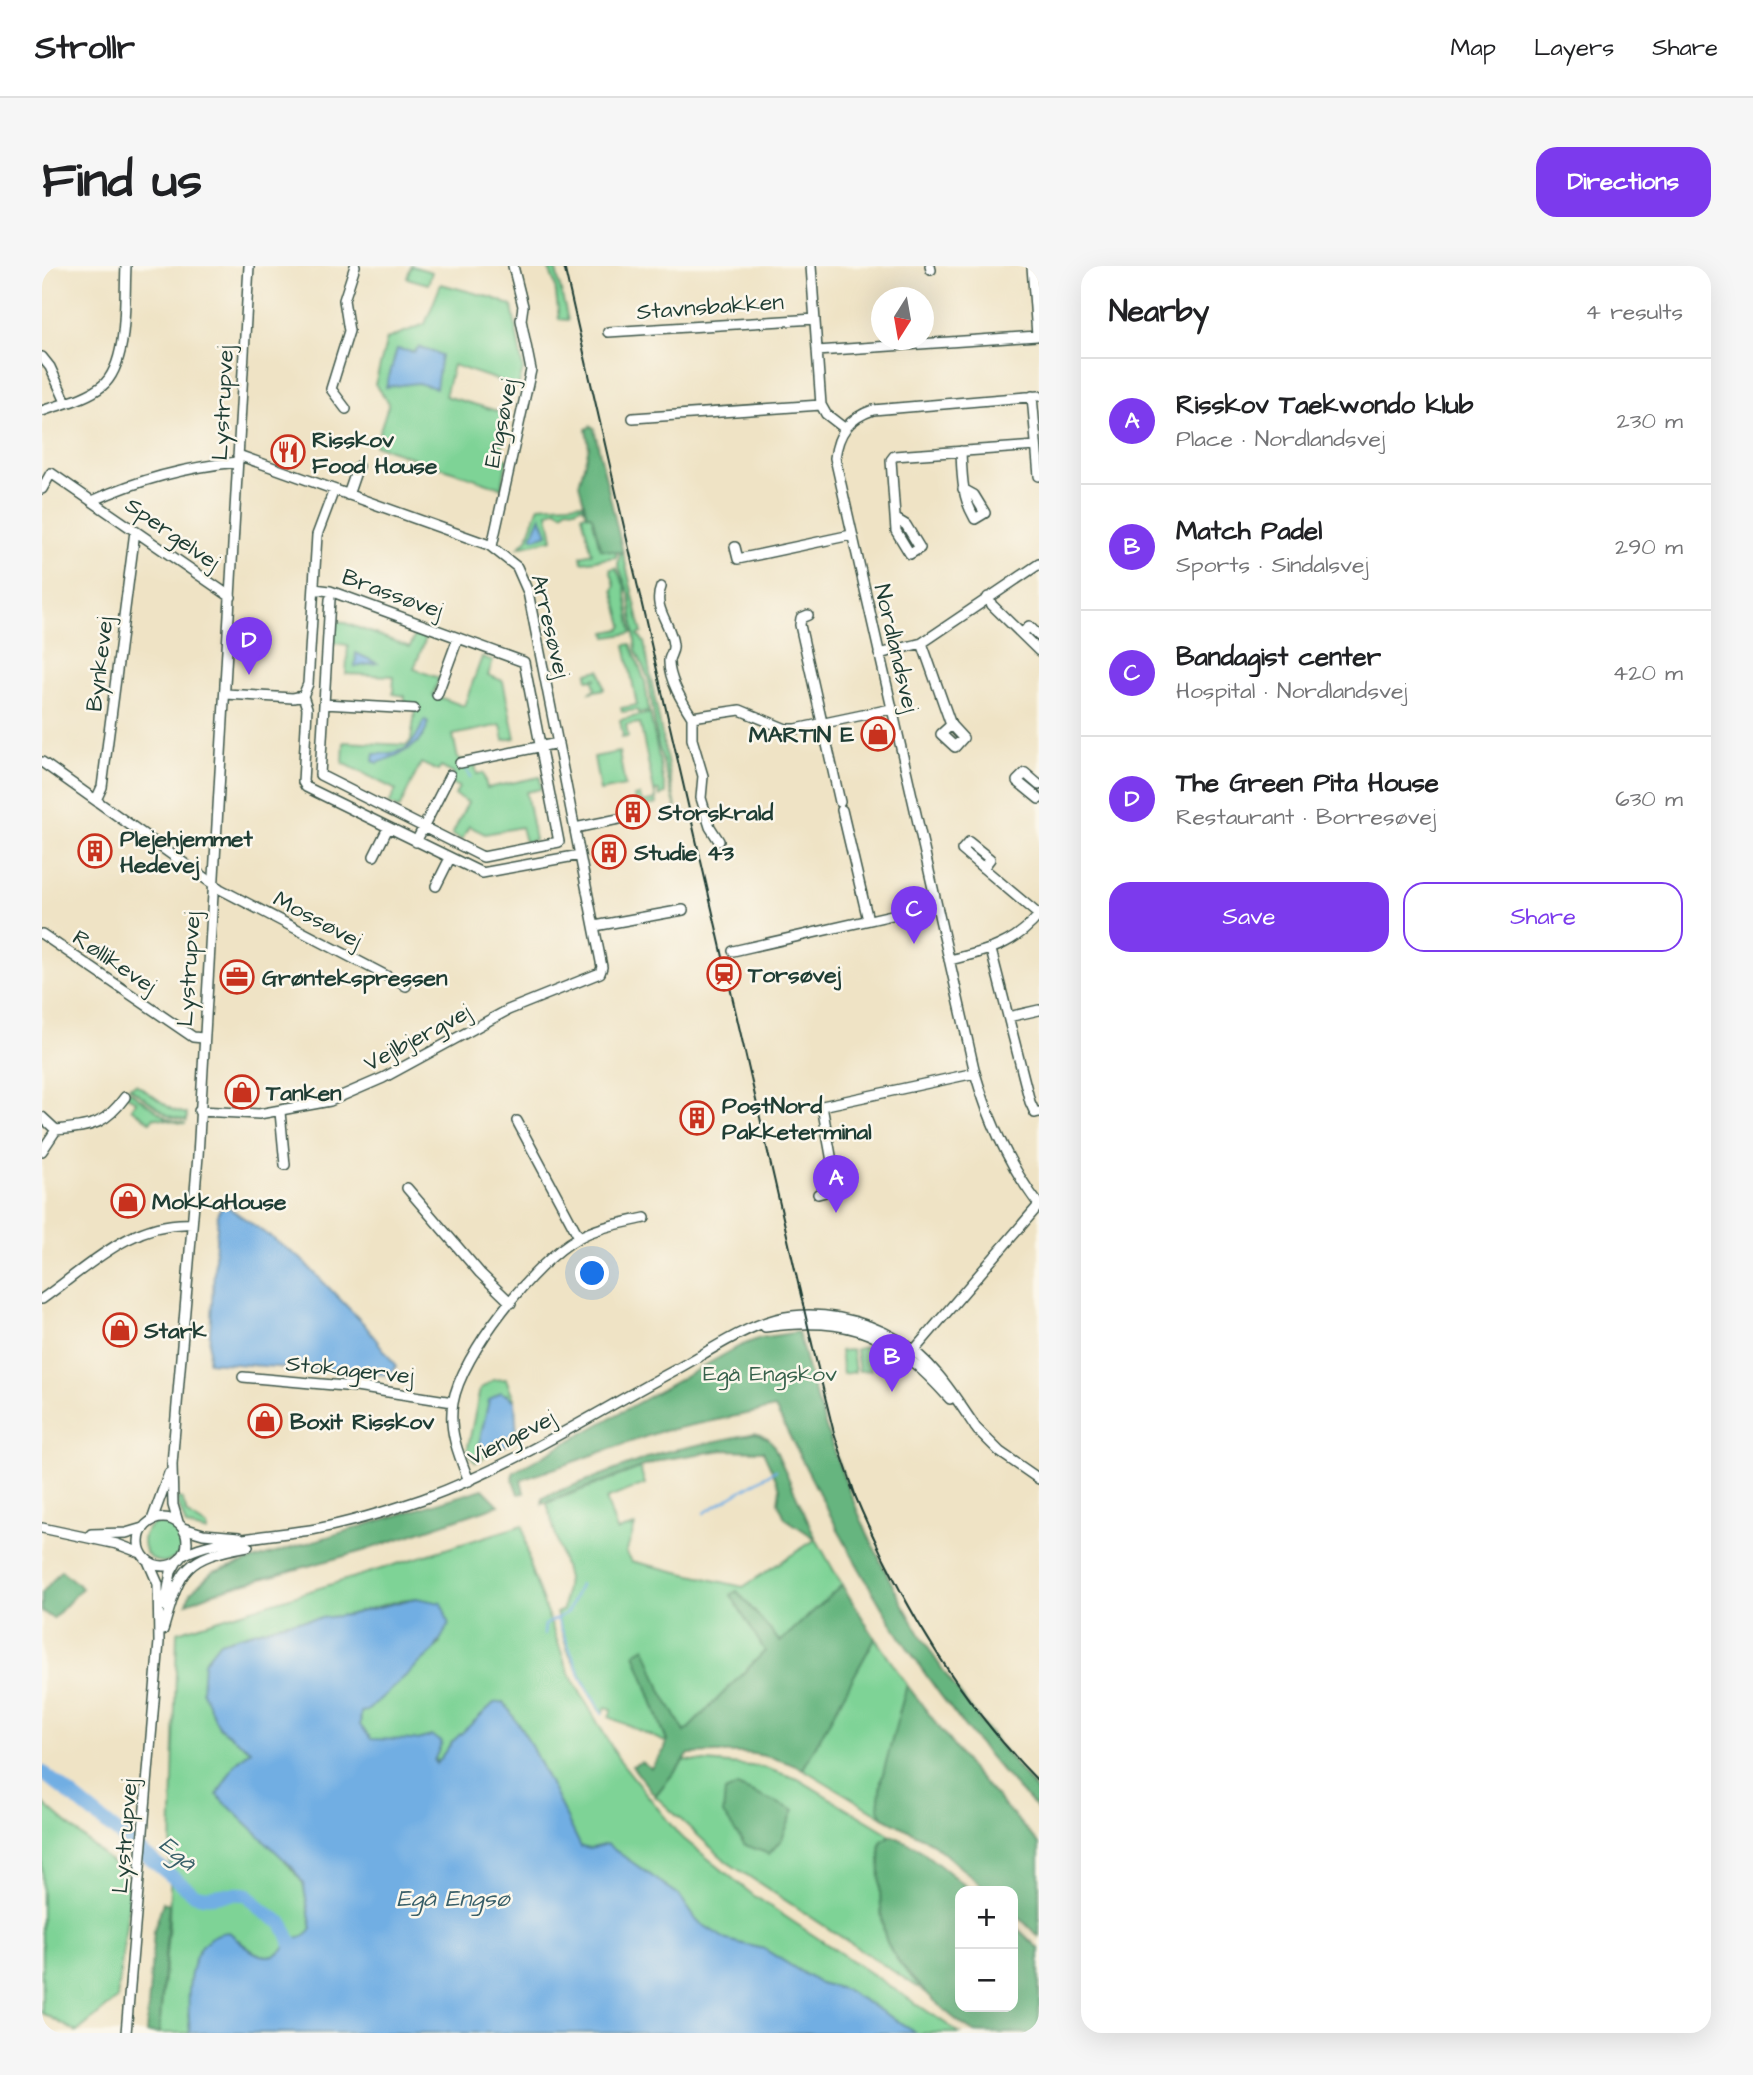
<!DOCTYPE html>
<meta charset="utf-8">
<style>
body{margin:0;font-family:"Architects Daughter",sans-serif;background:#f6f6f6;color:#202124}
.controls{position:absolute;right:21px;bottom:21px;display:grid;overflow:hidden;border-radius:14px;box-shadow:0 7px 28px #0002}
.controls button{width:63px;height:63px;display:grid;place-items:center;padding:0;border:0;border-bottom:2px solid #e0e0e0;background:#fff;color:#202124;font:35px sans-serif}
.compass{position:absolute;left:829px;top:21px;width:63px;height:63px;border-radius:50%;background:#fff;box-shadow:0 7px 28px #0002;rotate:191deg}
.you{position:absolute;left:551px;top:1008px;width:24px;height:24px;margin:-18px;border:5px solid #fff;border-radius:50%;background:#1a73e8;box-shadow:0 0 0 10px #1a73e833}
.badge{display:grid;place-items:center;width:46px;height:46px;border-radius:50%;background:#7c3aed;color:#fff;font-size:23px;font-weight:700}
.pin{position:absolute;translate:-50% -58px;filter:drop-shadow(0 2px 4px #0008)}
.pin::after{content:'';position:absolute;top:37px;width:24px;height:21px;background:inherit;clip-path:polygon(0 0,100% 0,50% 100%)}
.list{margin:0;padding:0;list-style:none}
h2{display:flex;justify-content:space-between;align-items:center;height:91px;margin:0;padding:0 28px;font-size:30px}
h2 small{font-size:23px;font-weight:400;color:#757577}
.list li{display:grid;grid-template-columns:46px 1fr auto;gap:21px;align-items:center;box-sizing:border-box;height:126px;padding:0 28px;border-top:2px solid #e0e0e0}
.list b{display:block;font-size:26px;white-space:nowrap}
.list p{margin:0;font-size:23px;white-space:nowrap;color:#757577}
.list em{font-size:23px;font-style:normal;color:#757577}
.actions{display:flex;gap:14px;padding:21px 28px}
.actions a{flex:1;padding:16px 0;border:2px solid #7c3aed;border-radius:21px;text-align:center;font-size:24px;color:#7c3aed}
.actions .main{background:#7c3aed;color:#fff}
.map{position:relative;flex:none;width:997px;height:1767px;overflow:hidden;border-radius:21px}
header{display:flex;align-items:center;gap:42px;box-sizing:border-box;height:98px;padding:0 35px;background:#fff;border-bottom:2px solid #e0e0e0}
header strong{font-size:33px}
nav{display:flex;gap:38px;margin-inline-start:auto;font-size:24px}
.intro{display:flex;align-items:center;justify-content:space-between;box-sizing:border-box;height:168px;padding:0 42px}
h1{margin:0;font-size:49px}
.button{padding:18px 32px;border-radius:21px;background:#7c3aed;color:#fff;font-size:24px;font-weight:700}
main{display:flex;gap:42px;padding:0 42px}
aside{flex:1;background:#fff;border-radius:21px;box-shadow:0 7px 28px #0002}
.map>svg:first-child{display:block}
</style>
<header>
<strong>Strollr</strong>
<nav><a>Map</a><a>Layers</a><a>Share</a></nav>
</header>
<div class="intro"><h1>Find us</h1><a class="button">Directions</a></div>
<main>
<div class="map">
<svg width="997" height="1767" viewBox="0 0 997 1767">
<rect width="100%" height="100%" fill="#fbf7ec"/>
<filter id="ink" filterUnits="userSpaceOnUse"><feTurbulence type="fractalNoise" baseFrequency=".0143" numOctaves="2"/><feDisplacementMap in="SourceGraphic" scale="14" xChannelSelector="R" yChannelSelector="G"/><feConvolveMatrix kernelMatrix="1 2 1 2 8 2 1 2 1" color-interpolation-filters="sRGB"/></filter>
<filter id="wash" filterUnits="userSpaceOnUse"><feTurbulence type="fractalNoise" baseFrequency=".00686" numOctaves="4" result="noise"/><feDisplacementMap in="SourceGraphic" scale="28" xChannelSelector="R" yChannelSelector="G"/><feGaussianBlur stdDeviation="1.57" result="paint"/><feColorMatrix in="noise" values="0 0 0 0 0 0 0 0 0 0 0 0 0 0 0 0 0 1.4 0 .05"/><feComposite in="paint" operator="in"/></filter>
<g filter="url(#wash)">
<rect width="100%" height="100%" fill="#efe3c5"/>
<path fill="#7ed396" stroke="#4e8865" stroke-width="2" d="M369,0L390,6L386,18L365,12Z
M506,0H513L526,54L517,53L513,19Z
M399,18L451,32L470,40L481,104L476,121L411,99L403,130L466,148L459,189L465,193L460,222L333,179L347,137L333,118L345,73L383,58Z
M541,237L545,248L550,250L557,279L575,286L574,291L540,296L539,290L550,287L540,249L544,248V244L539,240L534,243L525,242L521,247L514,243L506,247L511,273L477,281L485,273L497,240Z
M578,287H581L600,367L596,369L602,376L634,542L616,478L606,412L594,384L588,330L576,299Z
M574,302L583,321L590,367L565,371L564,366L579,363L581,359L571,324L573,320L568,303Z
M295,354L368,381L374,367L385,369L372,403L397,412L391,429L422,440L440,391L451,395L446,409L461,415L473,472L462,474L459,459L411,469L416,493L433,498L435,508L441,507L445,522L498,511L499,523L484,526L493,574L483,576L479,561L443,568L427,560L420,574L410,569L426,536L413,529L417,521L408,517L412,508L399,501L396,505L379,497L357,543L347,538L354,524L301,497L302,476L365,479L369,474L374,440L363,438V430L351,428L352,410L304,408L306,379L291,377Z
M589,378L603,416L607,445L596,447L595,444L580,446L579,442L595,439L583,379Z
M558,404L562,423L549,426L553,422L551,414L555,412L546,414L545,407Z
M608,447L624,528L618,530L617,525H613L615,538L600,541L599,537L594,538L592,530L598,529L600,537L614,534L598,457L584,459L586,471L578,472L581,470L578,454Z
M577,486L583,520L558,525L552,491Z
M94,818L131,844L145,848V855L127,850L87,821Z
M86,824L126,853L144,858L112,851L108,856L89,842L94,835L80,827Z
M826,1081L829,1104L817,1105L814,1083Z
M810,1084L813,1106L801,1108L798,1085Z
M464,1113L473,1135L465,1128L447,1135L436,1182L446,1189L434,1196L425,1186L438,1123L451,1114Z
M598,1202L603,1218L564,1233L575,1265L593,1260L584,1287L589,1295L701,1321L774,1273L800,1319L738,1376L695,1325L690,1328L723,1385L642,1467L620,1426L603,1382L593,1387L625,1477L567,1451L570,1443L564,1441L561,1446L557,1444L526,1385L514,1347L521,1344L525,1312L505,1237Z
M134,1231L140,1233L146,1249L165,1261V1266L144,1260Z
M101 1276a20 20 0 1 1 40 0a20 20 0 1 1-40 0Z
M481,1259L488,1301L527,1407L576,1492L637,1569L711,1629L918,1767H875L804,1724L777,1717L722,1683L685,1675L655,1655L637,1629L564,1578L548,1583L539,1581L484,1470L462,1436L411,1475L394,1498L390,1470L375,1474H329L318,1459L319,1446L398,1378L391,1338L374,1332L359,1334L305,1349L245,1356L178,1376L162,1396L177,1461L209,1484L193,1498L232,1581L261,1617L270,1663C264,1672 256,1671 247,1677C243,1680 239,1686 235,1688C216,1696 201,1677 187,1666L146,1749L148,1767H117L127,1658L135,1366Z
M833,1372L865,1419L839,1515L841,1551L761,1503Z
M642,1494L720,1501L756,1513L849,1569L839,1576C837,1598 837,1653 844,1674C852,1694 869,1711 883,1726L685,1596L613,1530Z
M0,1536L84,1609L87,1634L75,1733L35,1766L0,1747Z"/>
<path fill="#66b57f" stroke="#42795a" stroke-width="2" d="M549,160L552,162L581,287L559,283L550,250L545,248L537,218L547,181L544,163Z
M756,1066C783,1174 822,1275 879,1370C913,1427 956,1477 997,1528V1545C931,1477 872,1399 825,1316C792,1260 764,1200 733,1142L617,1166L479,1214L482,1227L476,1228L470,1211L472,1206L698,1080L718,1072Z
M713,1167L726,1172L731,1178L774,1273L743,1252L736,1236L738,1222L721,1185L681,1184L619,1194L500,1238L501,1231L618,1187Z
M441,1223L457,1239L321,1285L179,1324L145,1337L148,1327L171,1306Z
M19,1304L40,1322L11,1353L0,1345V1327Z
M800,1319L833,1372L761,1503C716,1483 695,1486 647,1488L613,1530L590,1500L599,1496L609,1502L623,1483L625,1475L593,1387L603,1381L620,1426L643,1466L723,1385L689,1329L695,1325L738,1376Z
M865,1419L928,1502L997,1578V1671L971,1645V1625H946L889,1576L841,1551L836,1542L839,1515Z
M695,1520L752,1544L740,1573L727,1588L703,1579L681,1548L683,1526Z
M849,1569L873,1580L930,1625H918V1741H971V1658L997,1683V1767C983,1767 943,1767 932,1766C907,1752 853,1700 844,1673C837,1650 837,1599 839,1576Z
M121,1636L127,1639L117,1767H104L112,1665Z"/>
<path fill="#71aee3" stroke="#48768c" stroke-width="2" d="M377,81L399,89L394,122L375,117L344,121L355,83L372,86Z
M499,250L506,268L493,272L490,270Z
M314,387L335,397L313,401Z
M383,454L386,457C382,481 357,488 336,497L331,495L332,488C367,487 368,483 383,454Z
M182,938L258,992L322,1058L354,1100L347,1109L166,1096L176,946Z
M459,1126L473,1135L475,1173L446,1189L436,1182L447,1134Z
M374,1332L400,1337L407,1359L392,1384L325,1445L319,1446L318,1459L329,1473L375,1474L390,1470L400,1476L392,1495L394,1498L411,1475L452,1437L462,1436L484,1470L539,1581L548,1583L564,1578L637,1629L655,1655L685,1674L722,1683L777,1717L804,1724L875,1767H148C145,1734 142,1668 187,1666C200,1677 216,1696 235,1688C239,1686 243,1680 247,1677C256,1671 264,1672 270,1662L261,1617L250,1601L175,1529L193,1498L209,1484L177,1461L160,1425L162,1396L178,1376L245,1356L305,1349Z"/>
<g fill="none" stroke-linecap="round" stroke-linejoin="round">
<path stroke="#71aee3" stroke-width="2.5" d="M424,504L428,511
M662,1247L734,1204
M515,1352L539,1411L560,1447
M502,1368L503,1359L526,1346L538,1319"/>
<path stroke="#71aee3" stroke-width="14" d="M0,1506L152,1628C170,1635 187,1624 206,1629L221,1645L240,1657L249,1676"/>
</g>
</g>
<g filter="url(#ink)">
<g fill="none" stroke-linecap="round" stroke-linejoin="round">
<defs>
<path id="minor" d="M769,0L779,139L784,148L802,162
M888,0L889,4
M566,66L773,53
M775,85L995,70L990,0
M0,91L8,101L24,136
M990,130L997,210
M997,130L831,144C807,152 796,167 793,192L933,807C947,855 966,898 997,939
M304,143L289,123L307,65L302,34L313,0
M0,145C19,138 44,133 60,120C87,98 82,33 84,0
M591,152L779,139
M919,185C920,211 920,231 933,253L943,247L932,229L921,223
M0,223L9,207L189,331
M306,229L316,200
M50,235C98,213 143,201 196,196
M854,253L864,259L878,282L868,288L854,265L849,194L852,190L994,180
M450,280L489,104L479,54L481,40L471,0
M693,281L696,293L809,269
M619,321C610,343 629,356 631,379C632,385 628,389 627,394C626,413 641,437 650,451
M272,323L288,325L482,396L517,576L441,591L278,509L288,333
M946,331L950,339L997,385
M766,349L759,352L758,359L798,536
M980,368L987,360L997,370
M880,377L909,459L921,472L913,481L899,468L909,459
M837,388L880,377L997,298
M184,428L251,432L261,430
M395,429L416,372
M261,430L265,442L261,516L264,521L440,607L538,589
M261,430L266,418L275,269L292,224
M282,438L372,443
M0,496L178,623L364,720
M418,497L516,477
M997,519L983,507L975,515L997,533
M54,534L60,521L93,265
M800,544L826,654
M533,562L591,550L592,557
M677,575L668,561L659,532L661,510L650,473V451L698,444L744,463H754L849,443
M374,576L408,509
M332,590L346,562
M941,602L948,593L927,576L920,584L997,649
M394,620L408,592
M553,660L641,644
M0,668L151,771L161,772
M949,684L988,836L993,847L997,846
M691,685L894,639
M907,694C943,686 972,679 997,649
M966,751L997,744
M157,845L217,848L288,835L341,812L466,744L558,707L560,701L486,326L475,301L447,279L196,189
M238,846L243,899
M0,851L14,864C49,860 62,860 83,831
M475,855L537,971
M0,885L14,864
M365,922L438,1007L469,1037
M776,928L795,923L780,840L933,807
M0,1033C46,1001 89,955 150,958
M723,1061C810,1049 850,1068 908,1133
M868,1089L997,939
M201,1111L314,1121L411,1136
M933,1161L958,1186L997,1213
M427,1215C417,1190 406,1164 411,1137C419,1089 493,995 536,972C556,961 581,957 603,952
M97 1276a24 24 0 1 1 48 0a24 24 0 1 1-48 0Z
M110,1254L127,1207
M136,1256L131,1239L130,1198L156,890L207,0
M0,1262L75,1278L99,1287
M141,1262L161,1268L197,1271
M49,1268L84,1267L101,1262
M140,1290C165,1273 241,1269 274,1263C310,1256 346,1245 381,1233C471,1200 551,1148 635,1103C666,1086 700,1062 734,1053C775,1043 821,1053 856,1074C892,1095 913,1131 936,1165
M123,1340L129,1306L134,1297
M121,1364C139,1303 140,1292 206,1280
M84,1767L117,1376L116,1318L106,1295"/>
</defs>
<use href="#minor" stroke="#3e564a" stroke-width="12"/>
<use href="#minor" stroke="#fff" stroke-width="9"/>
<path stroke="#1f3d34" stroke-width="2" d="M522,0L771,1082L792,1167L813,1228
M809,1220C854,1329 914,1432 997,1516"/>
</g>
</g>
<defs>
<symbol id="restaurant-ring" viewBox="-11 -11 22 22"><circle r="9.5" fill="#fbf7ec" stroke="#c8321e" stroke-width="1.5"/><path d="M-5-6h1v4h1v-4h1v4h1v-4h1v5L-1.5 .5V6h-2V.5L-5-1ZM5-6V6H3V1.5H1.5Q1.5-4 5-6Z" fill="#c8321e"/></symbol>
<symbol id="shop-ring" viewBox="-11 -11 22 22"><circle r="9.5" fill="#fbf7ec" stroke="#c8321e" stroke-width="1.5"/><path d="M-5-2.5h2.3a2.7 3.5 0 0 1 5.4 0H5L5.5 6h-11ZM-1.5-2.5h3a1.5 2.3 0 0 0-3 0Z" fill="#c8321e"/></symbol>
<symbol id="building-ring" viewBox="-11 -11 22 22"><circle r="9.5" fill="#fbf7ec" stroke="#c8321e" stroke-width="1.5"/><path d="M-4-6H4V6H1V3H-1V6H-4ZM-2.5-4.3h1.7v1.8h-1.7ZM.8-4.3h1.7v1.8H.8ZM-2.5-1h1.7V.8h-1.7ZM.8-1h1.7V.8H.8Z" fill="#c8321e"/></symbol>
<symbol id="station-ring" viewBox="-11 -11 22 22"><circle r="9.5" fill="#fbf7ec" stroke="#c8321e" stroke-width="1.5"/><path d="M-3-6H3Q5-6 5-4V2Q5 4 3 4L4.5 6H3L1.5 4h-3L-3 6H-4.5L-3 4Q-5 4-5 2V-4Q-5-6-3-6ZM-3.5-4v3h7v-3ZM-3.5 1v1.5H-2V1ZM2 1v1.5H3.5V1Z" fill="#c8321e"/></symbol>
<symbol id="office-ring" viewBox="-11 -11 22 22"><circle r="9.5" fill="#fbf7ec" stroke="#c8321e" stroke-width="1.5"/><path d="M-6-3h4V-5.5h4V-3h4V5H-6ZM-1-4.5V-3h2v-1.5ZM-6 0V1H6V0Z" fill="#c8321e"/></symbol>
</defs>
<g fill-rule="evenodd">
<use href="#restaurant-ring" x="227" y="167" width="38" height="38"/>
<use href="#shop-ring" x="817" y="449" width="38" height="38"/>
<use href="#building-ring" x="572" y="527" width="38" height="38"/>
<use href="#building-ring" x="34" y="566" width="38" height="38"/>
<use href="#building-ring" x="548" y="567" width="38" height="38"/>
<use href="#station-ring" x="663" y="689" width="38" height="38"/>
<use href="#office-ring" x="176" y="692" width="38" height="38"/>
<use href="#shop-ring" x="181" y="807" width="38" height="38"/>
<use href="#building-ring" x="636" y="833" width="38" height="38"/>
<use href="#shop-ring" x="67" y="916" width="38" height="38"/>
<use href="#shop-ring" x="59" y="1045" width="38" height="38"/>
<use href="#shop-ring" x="204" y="1136" width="38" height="38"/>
</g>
<g text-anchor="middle" stroke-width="5" stroke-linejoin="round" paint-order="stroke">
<g font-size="23" fill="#1f3d34" stroke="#fbf7ec">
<text transform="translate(668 40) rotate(-4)" y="8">Stavnsbakken</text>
<text transform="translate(180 137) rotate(-87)" y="8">Lystrupvej</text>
<text transform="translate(458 157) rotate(-78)" y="8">Engsøvej</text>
<text transform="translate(131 267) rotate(35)" y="8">Spergelvej</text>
<text transform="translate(351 327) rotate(20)" y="8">Brassøvej</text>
<text transform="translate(509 360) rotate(77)" y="8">Arresøvej</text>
<text transform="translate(855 382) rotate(77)" y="8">Nordlandsvej</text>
<text transform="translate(57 398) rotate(-83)" y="8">Bynkevej</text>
<text transform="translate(276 653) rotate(28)" y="8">Mossøvej</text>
<text transform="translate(73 695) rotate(34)" y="8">Røllikevej</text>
<text transform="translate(146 703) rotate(-86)" y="8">Lystrupvej</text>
<text transform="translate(375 771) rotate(-28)" y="8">Vejlbjergvej</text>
<text transform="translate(308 1103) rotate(6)" y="8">Stokagervej</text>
<text transform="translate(469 1171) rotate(-27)" y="8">Viengevej</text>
<text transform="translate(82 1570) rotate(-85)" y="8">Lystrupvej</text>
</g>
<g font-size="23" font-weight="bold" fill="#1f3d34" stroke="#fbf7ec" text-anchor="start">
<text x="270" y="181">Risskov<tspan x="270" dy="26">Food House</tspan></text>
<text x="812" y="476" text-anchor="end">MARTIN E</text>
<text x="616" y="554">Storskrald</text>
<text x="78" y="580">Plejehjemmet<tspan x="78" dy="26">Hedevej</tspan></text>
<text x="592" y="594">Studie 43</text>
<text x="706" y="716">Torsøvej</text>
<text x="220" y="719">Grøntekspressen</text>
<text x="224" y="834">Tanken</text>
<text x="680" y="847">PostNord<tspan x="680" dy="26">Pakketerminal</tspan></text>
<text x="110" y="943">MokkaHouse</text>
<text x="102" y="1072">Stark</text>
<text x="248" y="1163">Boxit Risskov</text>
</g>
<g font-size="23" fill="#37624c" stroke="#fbf7ec">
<text x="728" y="1115">Egå Engskov</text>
</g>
<g font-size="24" font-style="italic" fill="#385f69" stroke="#fbf7ec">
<text transform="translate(136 1587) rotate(39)" y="8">Egå</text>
<text x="411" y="1640">Egå Engsø</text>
</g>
</g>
</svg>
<div class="controls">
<button>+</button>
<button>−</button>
</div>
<svg class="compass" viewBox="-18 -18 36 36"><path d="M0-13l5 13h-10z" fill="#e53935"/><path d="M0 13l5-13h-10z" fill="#757577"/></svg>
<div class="you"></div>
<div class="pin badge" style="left:794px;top:947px">A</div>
<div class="pin badge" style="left:850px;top:1126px">B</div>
<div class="pin badge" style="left:872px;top:678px">C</div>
<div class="pin badge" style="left:207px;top:409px">D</div>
</div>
<aside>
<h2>Nearby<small>4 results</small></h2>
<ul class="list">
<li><span class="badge">A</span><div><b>Risskov Taekwondo klub</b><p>Place · Nordlandsvej</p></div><em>230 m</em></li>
<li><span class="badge">B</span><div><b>Match Padel</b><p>Sports · Sindalsvej</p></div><em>290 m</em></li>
<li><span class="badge">C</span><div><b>Bandagist center</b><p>Hospital · Nordlandsvej</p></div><em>420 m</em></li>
<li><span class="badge">D</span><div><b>The Green Pita House</b><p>Restaurant · Borresøvej</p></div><em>630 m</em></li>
</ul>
<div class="actions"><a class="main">Save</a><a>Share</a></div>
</aside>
</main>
